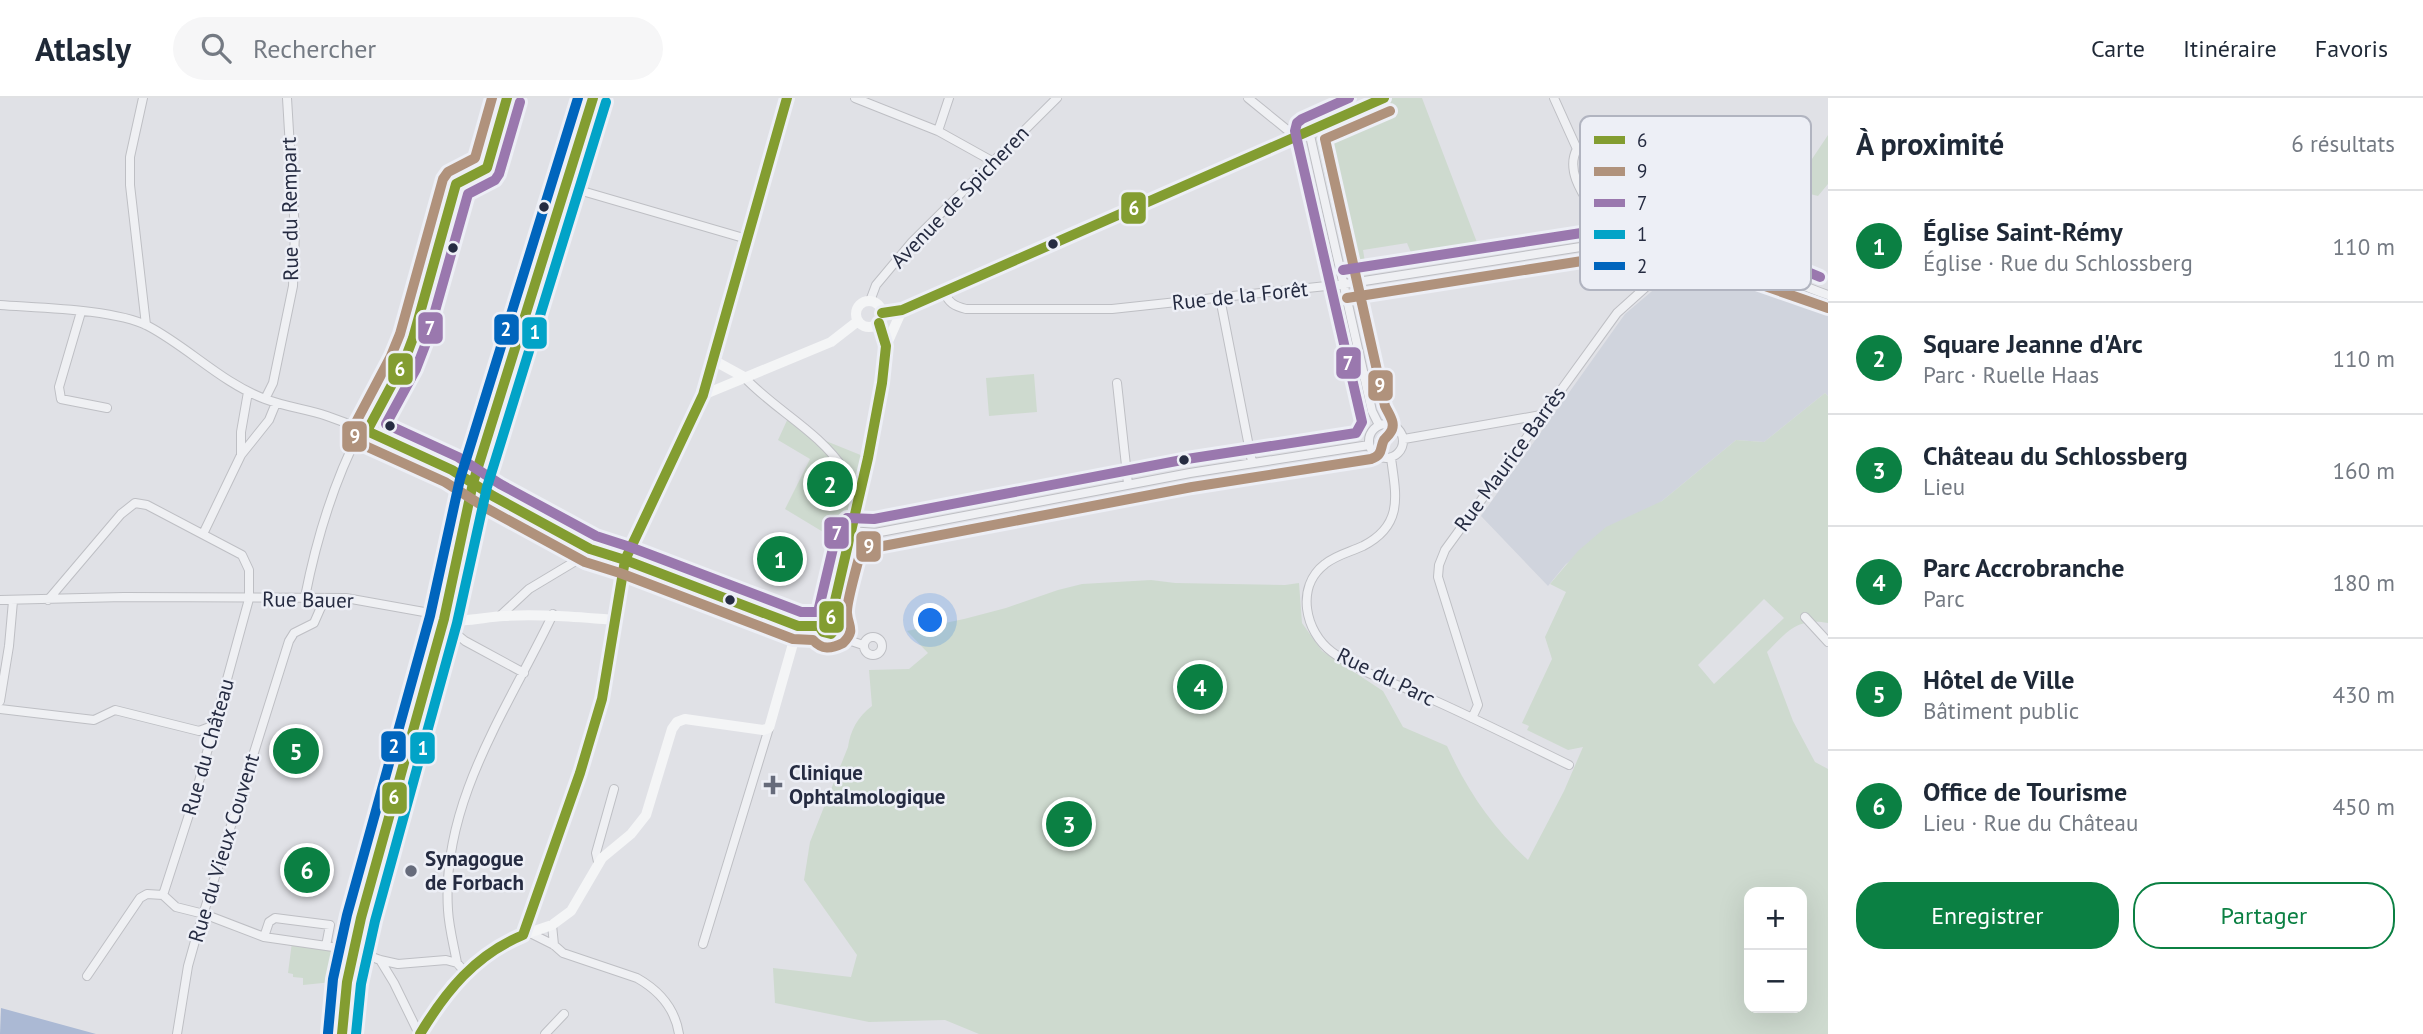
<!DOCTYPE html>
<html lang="fr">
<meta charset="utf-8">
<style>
body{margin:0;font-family:"PT Sans",sans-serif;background:#f6f6f7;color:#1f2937}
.controls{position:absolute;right:21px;bottom:21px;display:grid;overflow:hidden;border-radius:14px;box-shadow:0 7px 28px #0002}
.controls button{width:63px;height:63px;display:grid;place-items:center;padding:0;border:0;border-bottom:2px solid #e0e1e3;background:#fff;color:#1f2937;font:35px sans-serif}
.you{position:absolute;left:931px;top:523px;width:24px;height:24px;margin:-18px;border:5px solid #fff;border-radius:50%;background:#1a73e8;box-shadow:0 0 0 10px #1a73e833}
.badge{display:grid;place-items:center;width:46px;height:46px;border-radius:50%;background:#0b8043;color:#fff;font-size:23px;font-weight:700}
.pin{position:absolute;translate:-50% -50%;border:4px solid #fff;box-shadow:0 2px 7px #0006}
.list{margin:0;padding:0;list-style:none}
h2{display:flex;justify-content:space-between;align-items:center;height:91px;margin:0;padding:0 28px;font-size:30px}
h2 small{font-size:23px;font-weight:400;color:#747a83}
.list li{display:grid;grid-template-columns:46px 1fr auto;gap:21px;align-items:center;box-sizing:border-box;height:112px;padding:0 28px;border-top:2px solid #e0e1e3}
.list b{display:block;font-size:26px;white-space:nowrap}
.list p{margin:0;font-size:23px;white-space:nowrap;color:#747a83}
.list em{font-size:23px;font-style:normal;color:#747a83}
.actions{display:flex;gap:14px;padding:21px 28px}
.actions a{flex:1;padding:16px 0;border:2px solid #0b8043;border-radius:28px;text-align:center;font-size:24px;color:#0b8043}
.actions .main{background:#0b8043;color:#fff}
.icon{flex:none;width:38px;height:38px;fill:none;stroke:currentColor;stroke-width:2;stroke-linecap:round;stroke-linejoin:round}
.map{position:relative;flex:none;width:1828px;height:936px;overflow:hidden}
header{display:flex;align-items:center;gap:42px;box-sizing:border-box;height:98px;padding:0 35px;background:#fff;border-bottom:2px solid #e0e1e3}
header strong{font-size:33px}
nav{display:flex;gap:38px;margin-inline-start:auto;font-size:24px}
.search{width:490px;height:63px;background:#f6f6f7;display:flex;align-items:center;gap:18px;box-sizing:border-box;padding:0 24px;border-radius:38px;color:#747a83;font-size:26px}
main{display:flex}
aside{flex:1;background:#fff}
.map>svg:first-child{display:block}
</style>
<header>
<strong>Atlasly</strong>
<div class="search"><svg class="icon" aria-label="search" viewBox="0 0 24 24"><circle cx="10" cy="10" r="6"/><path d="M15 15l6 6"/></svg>Rechercher</div>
<nav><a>Carte</a><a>Itinéraire</a><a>Favoris</a></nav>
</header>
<main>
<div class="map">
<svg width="1828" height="936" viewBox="0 0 1828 936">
<rect width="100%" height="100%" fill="#e0e1e6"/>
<path fill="#d0d4dd" d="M1691,160L1771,182L1828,213V298L1825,295L1764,344L1736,342L1662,403L1566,466L1548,488L1481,418L1625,216Z"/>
<path fill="#cedacf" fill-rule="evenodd" d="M1391,0H1422L1481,155L1415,164L1407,145L1363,152L1366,170L1347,173L1315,34Z
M1828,37V86L1818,98L1806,95L1797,75L1812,61Z
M1034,276L1037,314L989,318L986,280Z
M1825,295L1828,298V525C1797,519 1787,534 1767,554L1793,623L1815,664L1828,671V936H979L945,922L869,924L775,905L773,870L851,879L857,857L804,782L810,744L848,649C850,633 858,618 872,608L869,572L909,571L928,555L907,533L964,521L1006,510L1058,492L1082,486L1151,482L1175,485L1285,487L1299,485L1302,525L1322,553L1383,593L1403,629L1447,648C1467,692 1492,729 1528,762L1564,693L1583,649L1568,652L1527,632L1529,628L1522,625L1552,561L1545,539L1566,494L1550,486L1578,453L1606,429L1662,403L1736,342L1764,344ZM1764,501L1784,520L1714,586L1698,567ZM1749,794H1802V910H1749Z
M789,318L816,339L868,360L849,443L843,446L785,411L810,361L778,342Z
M292,844L348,853L342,883L303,887V880L293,879V876L288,875Z"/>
<path fill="#abb9d4" d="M1,910L96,936H0Z"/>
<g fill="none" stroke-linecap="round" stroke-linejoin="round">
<defs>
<path id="street" d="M143,0L130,59V87L146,227
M855,0L938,33L992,63
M1248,0L1296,39
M1554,0L1577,51C1565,73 1584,98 1596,117L1674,135L1684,150
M938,33L949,0
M1309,33L1372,313L1379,327
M565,88L747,141
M944,194C949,205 954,208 966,211H1112L1345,186L1619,143C1667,146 1713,154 1757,169C1781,177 1804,189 1828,197
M1220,200L1252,364
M870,203L876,187L912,144L1057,0
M0,207C40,210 114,211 148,228C188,249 222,285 265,301C286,309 307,311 327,318C378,336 427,357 473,385
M81,214L59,289L61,301L107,310
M744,279C776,313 819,333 845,373
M1117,285L1128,386
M265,301L273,285L293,188L295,134L287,0
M1369 343a17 17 0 1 1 34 0a17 17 0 1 1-34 0Z
M367,333L394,281
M1404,341L1541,317
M241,357V334L248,294
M1391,360C1396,397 1404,427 1363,448C1350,454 1336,457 1325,466C1295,489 1305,534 1332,554C1360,575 1397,586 1429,600C1476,621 1522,644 1569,667
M851,433L875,435L1190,375L1369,347
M203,436L241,357L269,322L276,305
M305,499C316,443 334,383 361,331
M0,502L124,499L346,500L424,514L444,521L454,534L465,543L524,575
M48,502L121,416L135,405L147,407L242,457L249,472V501L195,698L163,797L176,809L204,816L264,839L354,852L380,862L398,866L446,862L457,865L465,874
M500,518L529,491L584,458L590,451
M1805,519L1828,544
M831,520L868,360L882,285L886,248L879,225
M798,528H819L826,536L835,534L845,541L863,547
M864 548a9 9 0 1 1 18 0a9 9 0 1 1-18 0Z
M0,603L9,548L13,503
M0,611L94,622L115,612L199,633L215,627
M1472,620L1478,607L1438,479L1439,467L1445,452L1617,215L1677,161L1684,150
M598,764L596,755L614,691
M552,827L554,847
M530,835L554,847L563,855L637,880C660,893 675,910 679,936
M264,839L269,824L275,820L330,827L326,848
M703,846L769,630
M380,862L394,885L419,936
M457,865C454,848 449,830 448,812C441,704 508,610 553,516
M87,878L140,800L147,796L163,797
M177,936L188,868L197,836L289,543L294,535L314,525L325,500
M545,936L564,916"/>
<path id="primary" d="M342,936L347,884L361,820L444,521L473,385L593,0"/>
</defs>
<use href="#street" stroke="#bebfc4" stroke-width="10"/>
<use href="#primary" stroke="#bcbec4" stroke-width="14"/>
<use href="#street" stroke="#eff0f3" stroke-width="8"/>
<path stroke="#f4f5f6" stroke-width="10" d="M856 216a13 13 0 1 1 26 0a13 13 0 1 1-26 0Z
M882,215L902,212L1384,0
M886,248L902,212
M713,262L744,279
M703,297L831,244L858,223
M444,521C464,525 483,519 504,518C541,516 577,519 614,522L625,462L703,297L787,0
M420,936L451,887L493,851L511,841L552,827L571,813L602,760L631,736L646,717L672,631L677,624L685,621L763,632L769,630L798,528L625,462L590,451L473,385"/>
<use href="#primary" stroke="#f4f5f6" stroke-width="12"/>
<defs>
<path id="bus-1" d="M507,0L487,70L456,86L413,240L404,264L367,333L452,372L493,398L590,451L625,462L798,528H819L823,534L831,536L837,529L831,520L868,360L882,285L886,248L879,225
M882,215L902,212L1384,0
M342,936L347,884L361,820L444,521L473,385L593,0
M420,936C446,893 475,857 523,837L580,675L602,601L625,462L703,297L787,0"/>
<path id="bus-2" d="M492,0L475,60L448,74L443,81L400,236L391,258L354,328L355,340L361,346L445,384L486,410L585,464L620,475L793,541L813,542C822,552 831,551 843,545C856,532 848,529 847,515C846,504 859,462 862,448L878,449L1192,389L1371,361C1382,357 1380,353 1383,344C1385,339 1387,340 1390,335C1397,326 1389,317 1385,308L1325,41L1390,13
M1347,200L1620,157L1675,162L1716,171L1828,210"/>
<path id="bus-3" d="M520,4L499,76L495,82L468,96L426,245L416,271L386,326L458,359L500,386L596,438L630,449L801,514H818L838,429L847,420L874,421L1187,361L1356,335L1362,324L1295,33L1297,25L1302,21L1349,0
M1343,172L1620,129L1679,135L1723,144L1762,155L1820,179"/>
<path id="bus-4" d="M356,936L361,886L375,823L457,525L487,389L606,4"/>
<path id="bus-5" d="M328,935L333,881L347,817L430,518L460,381L578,0"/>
</defs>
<use href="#bus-1" stroke="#edeff6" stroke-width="16"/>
<use href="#bus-2" stroke="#edeff6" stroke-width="16"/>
<use href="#bus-3" stroke="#edeff6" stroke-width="16"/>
<use href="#bus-4" stroke="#edeff6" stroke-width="16"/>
<use href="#bus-5" stroke="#edeff6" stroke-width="16"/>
<use href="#bus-1" stroke="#839d31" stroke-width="10"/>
<use href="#bus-2" stroke="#b0927c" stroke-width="10"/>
<use href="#bus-3" stroke="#9a78ae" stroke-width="10"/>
<use href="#bus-4" stroke="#02a3c7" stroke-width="10"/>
<use href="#bus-5" stroke="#0065bd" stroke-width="10"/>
</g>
<g fill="#252b41" stroke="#edeff6" stroke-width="2.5">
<circle cx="544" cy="109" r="6"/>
<circle cx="1053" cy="146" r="6"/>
<circle cx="453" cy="150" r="6"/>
<circle cx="390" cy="328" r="6"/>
<circle cx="1184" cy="362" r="6"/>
<circle cx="730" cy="502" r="6"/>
</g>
<g fill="#666b7b" stroke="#edeff6" stroke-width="2.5">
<path d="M769.5 676.5h7v7h7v7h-7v7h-7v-7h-7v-7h7z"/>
<circle cx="411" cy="773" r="7"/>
</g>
<g text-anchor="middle" stroke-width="5" stroke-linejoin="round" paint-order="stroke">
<g font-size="21" fill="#252b41" stroke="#edeff6">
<text transform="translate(960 99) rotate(-46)" y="7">Avenue de Spicheren</text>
<text transform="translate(290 111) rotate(-91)" y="7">Rue du Rempart</text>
<text transform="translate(1240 198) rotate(-6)" y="7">Rue de la Forêt</text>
<text transform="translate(1510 361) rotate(-54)" y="7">Rue Maurice Barrès</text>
<text transform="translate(308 502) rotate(1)" y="7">Rue Bauer</text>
<text transform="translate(1386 579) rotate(26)" y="7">Rue du Parc</text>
<text transform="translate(208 649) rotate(-74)" y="7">Rue du Château</text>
<text transform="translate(224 750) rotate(-73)" y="7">Rue du Vieux Couvent</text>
</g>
<g font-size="21" font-weight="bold" fill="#252b41" stroke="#edeff6" text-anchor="start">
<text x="789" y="682">Clinique<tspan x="789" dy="24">Ophtalmologique</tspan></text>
<text x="425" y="768">Synagogue<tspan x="425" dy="24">de Forbach</tspan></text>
</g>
</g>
<rect x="1580" y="18" width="231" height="174" rx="10" fill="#edeff6" stroke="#b1b4c0" stroke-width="2"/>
<rect x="1594" y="38" width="31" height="8" fill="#839d31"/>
<rect x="1594" y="69" width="31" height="9" fill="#b0927c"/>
<rect x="1594" y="101" width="31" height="8" fill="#9a78ae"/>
<rect x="1594" y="132" width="31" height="9" fill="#02a3c7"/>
<rect x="1594" y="164" width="31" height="8" fill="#0065bd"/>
<g font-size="19" fill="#252b41">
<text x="1637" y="49">6</text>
<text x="1637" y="80">9</text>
<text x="1637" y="112">7</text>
<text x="1637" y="143">1</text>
<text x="1637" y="175">2</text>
</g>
<g stroke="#edeff6" stroke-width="2.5">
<rect x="1120" y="93" width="27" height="34" rx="7" fill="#839d31"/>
<rect x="417" y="213" width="27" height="34" rx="7" fill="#9a78ae"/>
<rect x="493" y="215" width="27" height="33" rx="7" fill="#0065bd"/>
<rect x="521" y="218" width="27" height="34" rx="7" fill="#02a3c7"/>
<rect x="1335" y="248" width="27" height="34" rx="7" fill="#9a78ae"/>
<rect x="387" y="254" width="27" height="34" rx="7" fill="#839d31"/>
<rect x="1367" y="271" width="27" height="33" rx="7" fill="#b0927c"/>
<rect x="341" y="322" width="27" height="33" rx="7" fill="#b0927c"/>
<rect x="823" y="418" width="27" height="34" rx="7" fill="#9a78ae"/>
<rect x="855" y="432" width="27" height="33" rx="7" fill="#b0927c"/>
<rect x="818" y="502" width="27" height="34" rx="7" fill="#839d31"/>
<rect x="380" y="632" width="27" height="33" rx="7" fill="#0065bd"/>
<rect x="409" y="633" width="27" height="34" rx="7" fill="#02a3c7"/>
<rect x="381" y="683" width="27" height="34" rx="7" fill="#839d31"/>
</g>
<g font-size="19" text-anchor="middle" font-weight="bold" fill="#fff">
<text x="1134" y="117">6</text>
<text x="430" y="237">7</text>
<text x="506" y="238">2</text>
<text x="535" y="241">1</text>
<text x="1348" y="272">7</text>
<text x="400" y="278">6</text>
<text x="1380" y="294">9</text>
<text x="355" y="345">9</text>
<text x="837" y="442">7</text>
<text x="869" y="455">9</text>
<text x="831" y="526">6</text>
<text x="394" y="655">2</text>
<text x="423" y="657">1</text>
<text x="394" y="706">6</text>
</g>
</svg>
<div class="controls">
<button>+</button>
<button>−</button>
</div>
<div class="you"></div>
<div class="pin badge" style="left:780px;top:461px">1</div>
<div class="pin badge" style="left:830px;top:386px">2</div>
<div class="pin badge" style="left:1069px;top:726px">3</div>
<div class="pin badge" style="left:1200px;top:589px">4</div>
<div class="pin badge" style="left:296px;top:653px">5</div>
<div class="pin badge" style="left:307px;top:772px">6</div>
</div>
<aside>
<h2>À proximité<small>6 résultats</small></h2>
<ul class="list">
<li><span class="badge">1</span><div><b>Église Saint-Rémy</b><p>Église · Rue du Schlossberg</p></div><em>110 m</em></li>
<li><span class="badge">2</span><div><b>Square Jeanne d'Arc</b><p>Parc · Ruelle Haas</p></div><em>110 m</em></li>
<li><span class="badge">3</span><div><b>Château du Schlossberg</b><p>Lieu</p></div><em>160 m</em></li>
<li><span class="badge">4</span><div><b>Parc Accrobranche</b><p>Parc</p></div><em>180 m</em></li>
<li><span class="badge">5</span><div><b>Hôtel de Ville</b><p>Bâtiment public</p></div><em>430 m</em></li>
<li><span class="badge">6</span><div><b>Office de Tourisme</b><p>Lieu · Rue du Château</p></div><em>450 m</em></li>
</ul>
<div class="actions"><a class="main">Enregistrer</a><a>Partager</a></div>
</aside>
</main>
